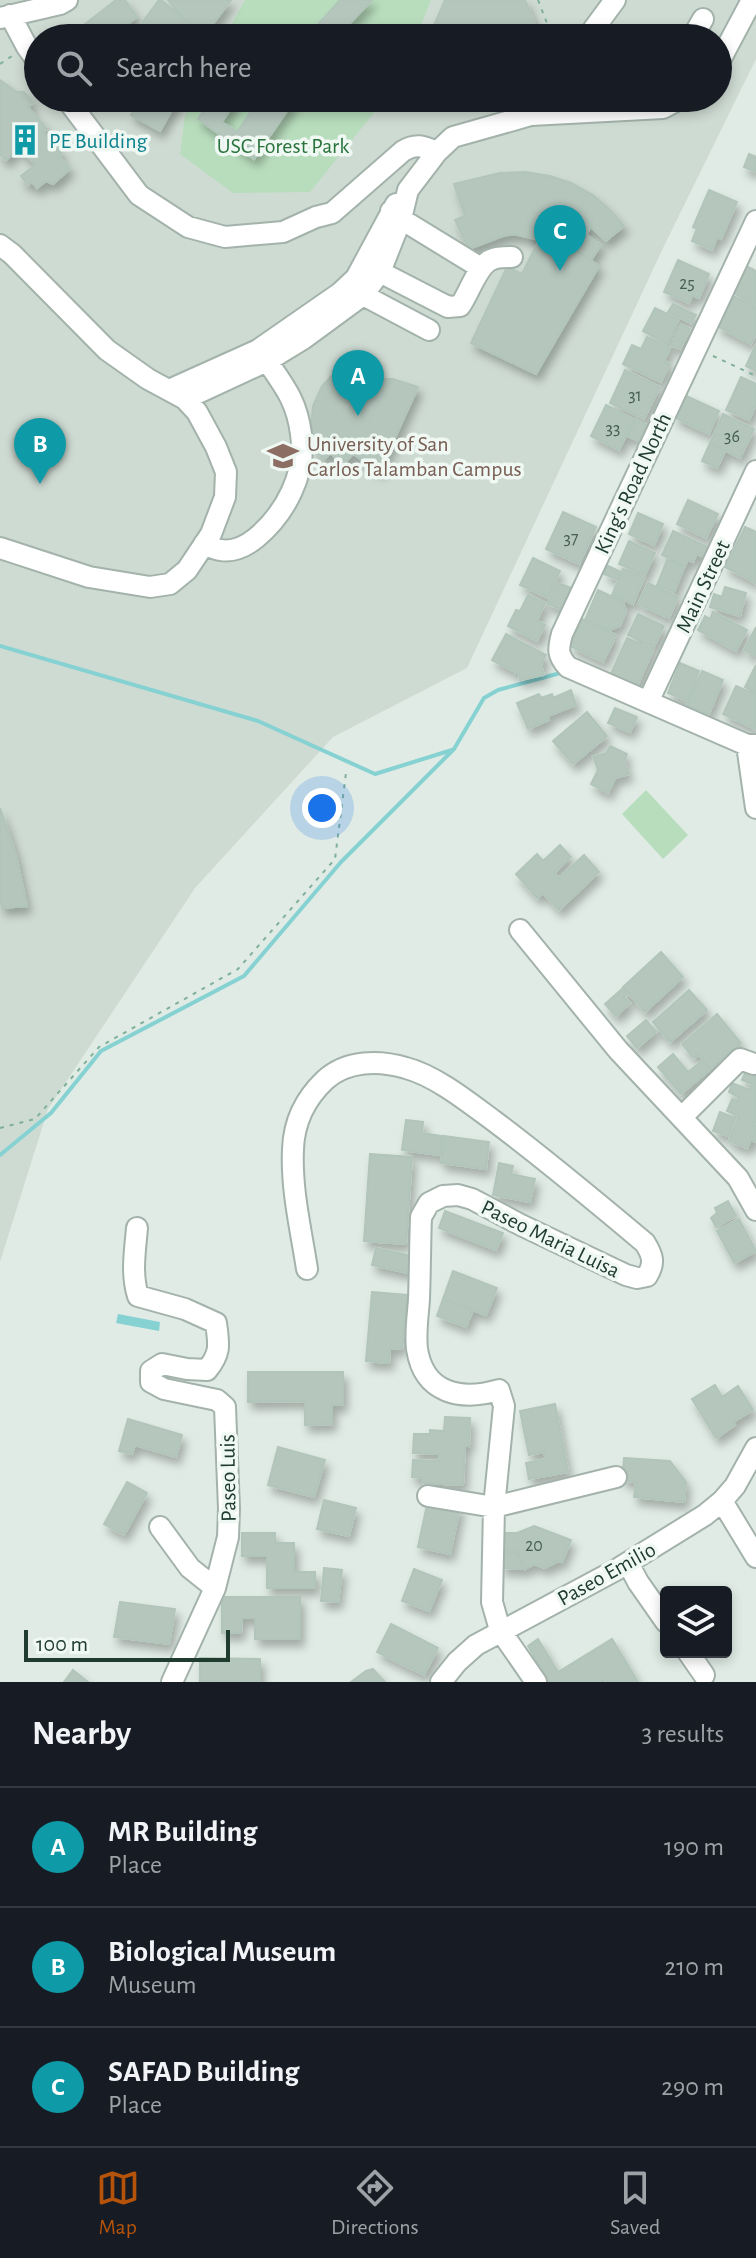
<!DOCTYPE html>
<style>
body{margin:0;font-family:"Alegreya Sans",sans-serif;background:#242831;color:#f1f3f6}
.controls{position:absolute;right:24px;bottom:24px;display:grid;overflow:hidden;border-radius:8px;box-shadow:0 4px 12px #0003}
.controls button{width:72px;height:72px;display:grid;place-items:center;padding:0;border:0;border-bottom:2px solid #363941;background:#171b24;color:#f1f3f6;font:40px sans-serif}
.scale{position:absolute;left:24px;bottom:20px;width:206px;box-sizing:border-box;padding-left:8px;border:4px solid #203c31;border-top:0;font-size:22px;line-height:28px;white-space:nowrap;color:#203c31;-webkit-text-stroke:6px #f0f8f3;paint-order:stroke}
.you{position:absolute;left:322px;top:808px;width:28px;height:28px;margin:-20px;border:6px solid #fff;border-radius:50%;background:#1a73e8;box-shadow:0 0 0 12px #1a73e833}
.badge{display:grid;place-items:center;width:52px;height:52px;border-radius:50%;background:#b45309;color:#fff;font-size:26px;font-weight:700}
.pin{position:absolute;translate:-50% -66px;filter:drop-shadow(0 2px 4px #0008)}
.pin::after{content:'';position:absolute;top:42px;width:28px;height:24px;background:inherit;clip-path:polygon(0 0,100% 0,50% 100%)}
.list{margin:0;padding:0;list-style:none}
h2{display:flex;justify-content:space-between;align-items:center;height:104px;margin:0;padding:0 32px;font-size:34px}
h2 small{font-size:26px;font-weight:400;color:#9ea1a6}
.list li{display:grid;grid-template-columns:52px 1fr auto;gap:24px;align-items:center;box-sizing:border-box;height:120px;padding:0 32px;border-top:2px solid #363941}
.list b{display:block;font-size:30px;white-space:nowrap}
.list p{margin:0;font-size:26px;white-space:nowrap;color:#9ea1a6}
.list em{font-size:26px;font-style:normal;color:#9ea1a6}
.icon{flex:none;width:44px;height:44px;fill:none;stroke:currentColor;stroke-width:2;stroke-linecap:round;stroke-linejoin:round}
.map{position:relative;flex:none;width:756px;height:1682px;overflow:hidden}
.search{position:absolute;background:#171b24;box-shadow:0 4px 12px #0003;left:24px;right:24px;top:24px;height:88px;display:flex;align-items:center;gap:20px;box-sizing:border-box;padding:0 28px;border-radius:44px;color:#9ea1a6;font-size:30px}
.sheet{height:464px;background:#171b24}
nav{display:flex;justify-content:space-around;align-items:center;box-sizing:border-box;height:112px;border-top:2px solid #363941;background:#171b24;font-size:22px;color:#9ea1a6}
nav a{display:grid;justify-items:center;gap:4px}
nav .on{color:#b45309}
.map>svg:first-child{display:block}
</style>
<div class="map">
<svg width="756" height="1682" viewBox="0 0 756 1682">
<defs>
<filter id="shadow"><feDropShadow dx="4" dy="7" stdDeviation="4" flood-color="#0004"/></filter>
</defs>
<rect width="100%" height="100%" fill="#e0ebe5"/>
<path fill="#cedbd3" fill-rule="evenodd" d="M0,0H756V59L665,244L467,668L333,737L195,888L48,1109L0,1262ZM38,38H718V98H38Z"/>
<path fill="#b8ddbd" d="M245,0H431L416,38H224Z
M194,98H386L310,192L233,193L180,154L185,115Z
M646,790L688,835L663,859L622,814Z"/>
<path fill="#86d1d2" d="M118,1314L160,1322L159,1331L116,1323Z"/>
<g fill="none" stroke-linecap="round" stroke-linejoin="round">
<path stroke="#86d1d2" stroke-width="4" d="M0,646L258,721L375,774L452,750
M0,1155L51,1113L101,1051L244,976L341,862L454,749L484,698L498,690L564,672"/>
</g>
<path fill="#b5c6bd" stroke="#b2c5bb" stroke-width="2" filter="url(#shadow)" d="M116,0H125L137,17L113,35L115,38H67Z
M159,0H161L207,38H161L167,29L163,26L155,38H134L144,20Z
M168,0H231L204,36L182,17Z
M340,0H372L336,38H306Z
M445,0H525L539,34L537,38H434L431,32Z
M0,80L17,92H24L33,103L28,107L47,129L43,132L62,154L59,156L70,169L53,184L46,181L37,188L32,182L28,185L21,176L34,166V163L19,148L6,160L0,154Z
M135,98H179L160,131L131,115L139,100Z
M212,98H238L222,122L237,132L260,98H296L254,159L198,119Z
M749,154L756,157V172L744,167Z
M525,172L550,176L571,183L593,195L609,209L624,226L606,241L591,227L576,250L599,266L536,374L471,343L507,267L522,274L539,240L514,234L503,236L469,249L455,220L465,216L454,184L500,173Z
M709,190L737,202L721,239L717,237L712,250L692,241L697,229L693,227Z
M587,235L601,245L591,260L576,250Z
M678,260L709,274L699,298L692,295L689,303L664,292Z
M746,266L756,271V304L733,293Z
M731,295L756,307V333L751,344L717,326Z
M673,304L696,315L691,323L668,312Z
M655,308L679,320L667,344L643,331Z
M681,324L690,329L680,349L670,345Z
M647,337L670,348L664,361L670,364L661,382L623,364L632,345L641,349Z
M756,344V371L746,366Z
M360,358L363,361L374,360L376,379H393L418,387L380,471L353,454L342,466L331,453L323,460L315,447L311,426L313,406L322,386L338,369Z
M625,370L660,387L644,419L610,403Z
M741,377L756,384V404L749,420L726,410Z
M684,395L719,411L709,434L674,417Z
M606,405L634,419L619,450L591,436Z
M723,414L754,429L740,458L710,443Z
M636,419L648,426L640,442L628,436Z
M710,443L725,451L717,468L702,461Z
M688,500L718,514L706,538L677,524Z
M563,512L596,527L579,564L546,549Z
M638,513L663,524L654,545L629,534Z
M745,527L756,532V583L725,567Z
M673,531L708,547L704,557L697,554L693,562L688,560L685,566L662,555Z
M629,541L655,553L645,575L619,564Z
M533,558L560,571L548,598L520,585Z
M667,560L684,567L674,592L657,585Z
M608,566L621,572L618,580L604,574Z
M623,569L644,578L633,604L612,595Z
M558,583L574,589L564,611L548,604Z
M648,583L678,597L669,618L638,604Z
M725,587L746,593L740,616L710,607L714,594L722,597Z
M598,590L623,602L626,611L620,626L609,630L585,620Z
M528,595L545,603L537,621L545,625L537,641L508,626L516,610L520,611Z
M713,612L747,630L736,651L698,630L705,616L710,619Z
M638,614L664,626L654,647L628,635Z
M582,619L616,635L603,662L570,646Z
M756,627V656L744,650Z
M506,634L546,655L541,665L544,675L520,680L519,674L492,660Z
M627,638L653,650L636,689L609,678Z
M680,663L699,671L687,701L668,693Z
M756,665V693L745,687Z
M702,671L723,680L709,714L687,705Z
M736,686L756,695L755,729L723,714Z
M571,690L576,705L548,716L549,720L528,729L517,703L539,694L541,698L552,694L553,698Z
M615,708L637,717L630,732L608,723Z
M587,712L607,736L573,764L553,741Z
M610,746L627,754L624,762L629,774L615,778L608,793L591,784L598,770L593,757L606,753Z
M0,808L16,855L27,906L2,908L0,897Z
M560,845L571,857L554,873L559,878L584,855L599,872L559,910L543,893L537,898L516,874L537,854L543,861Z
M661,952L683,977L645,1012L623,987Z
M623,988L628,993L624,997L630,1003L616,1016L605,1004Z
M689,990L707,1010L670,1042L653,1022Z
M717,1014L741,1043L710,1069L698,1054L694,1058L682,1044Z
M646,1020L656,1032L637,1048L627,1036Z
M673,1054L688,1072L703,1060L710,1069L681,1094L658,1067Z
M748,1066L756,1069V1119L754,1125L756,1126V1142L751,1140L747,1148L729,1141L739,1116L727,1111L732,1099L737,1101L739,1097L729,1092L732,1083L750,1090L752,1084L742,1080Z
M720,1112L735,1118L728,1136L713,1131Z
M406,1120L423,1122L422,1133L442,1136L440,1155L402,1150Z
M444,1136L489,1142L486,1169L441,1163Z
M370,1154L412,1157L406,1244L364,1241Z
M499,1163L513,1166L511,1174L535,1179L530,1202L493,1195Z
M728,1201L736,1216L716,1227L711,1218L717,1213L715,1208Z
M445,1211L503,1233L496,1250L439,1228Z
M739,1219L756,1251L734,1263L717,1231Z
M376,1248L412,1256L408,1273L372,1265Z
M453,1271L497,1288L486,1315L443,1299Z
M372,1292L407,1295L402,1349L390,1348L389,1363L366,1361Z
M443,1299L473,1310L466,1327L437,1316Z
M248,1372H343V1405H332V1424L305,1425V1401L248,1402Z
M715,1385L722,1397L738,1386L753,1410L733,1422L735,1425L716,1438L692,1399Z
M555,1404L568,1472L529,1479L526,1463L546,1459L544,1452L529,1455L520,1411Z
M445,1417L470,1418L469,1446L465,1445L463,1485L422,1483V1478L412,1477L413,1460L439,1461L440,1454L413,1453L414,1434H430V1430L444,1431Z
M128,1419L182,1435L176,1457L135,1445L132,1454L119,1451Z
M278,1447L325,1460L314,1497L268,1485Z
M624,1458L670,1461L686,1482L684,1502L634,1497L636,1482L622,1480Z
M127,1482L147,1493L124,1535L104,1524Z
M324,1500L356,1508L349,1536L317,1529Z
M428,1500L460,1507L450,1554L418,1547Z
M534,1526L571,1540L562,1562L558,1561L545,1568L534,1564L525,1569L517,1552L499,1551L500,1533H517Z
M242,1533H275V1543H294V1572H315V1588H267V1556H242Z
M502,1552L517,1553L525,1569L501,1568Z
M324,1568L342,1570L338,1602L321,1601Z
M414,1569L442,1580L429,1611L402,1601Z
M222,1597H300V1639H255V1618H242L241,1633H222Z
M120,1602L175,1609L169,1644L114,1637Z
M391,1624L438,1648L424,1675L377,1652Z
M538,1639L558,1672L612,1639L638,1682H605L603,1679L598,1682H549L528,1646Z
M200,1658L260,1659V1682L200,1681Z
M373,1669L385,1682H351L366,1671Z
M73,1670L88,1682H64Z"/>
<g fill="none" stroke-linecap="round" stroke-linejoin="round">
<defs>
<path id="minor" d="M10,15L27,47L38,62
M0,18L60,4L67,0
M587,38L615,0
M692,38L703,19
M718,64L752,0
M66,98L139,195L188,227L225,237L283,232L316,217L332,213L403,151C416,143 423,146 437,152
M391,211L401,219L481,268
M756,221L562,634C558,649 557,655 568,667L747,745H756
M0,245L12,254L107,350L148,379L185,399L197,412L216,447L226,472L225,497L211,534L187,570L170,584L150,587L89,577L0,548
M380,272L448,307L460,306C469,294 478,263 493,259C498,257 506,257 512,257
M363,295L429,330
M169,390L258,350L340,293L356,278L396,204
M185,399L267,361L303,339L363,295L380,272L401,219L408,190L437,152L453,137L531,115L663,108L682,98
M204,544C209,546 216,550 221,550C234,552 246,546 256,538C285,514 307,473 301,434C297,402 285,387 267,361
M648,702L756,471
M747,745L756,808
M520,930L618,1050L738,1178L756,1210
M682,1117L740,1059L754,1064
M137,1228C135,1251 131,1274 138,1296L185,1309L216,1323C219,1345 221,1353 207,1370L187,1369L162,1364L151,1371V1382L164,1389L217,1400L225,1407L229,1509L228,1537L215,1588L172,1682
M307,1269C301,1230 291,1189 293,1149C294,1121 305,1099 325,1080C347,1060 379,1060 406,1068C436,1076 468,1102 494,1121C546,1160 595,1201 645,1243C653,1256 655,1263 647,1276L637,1278L626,1275L521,1225L472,1199L458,1195L443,1196L429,1203L421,1217C420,1244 420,1271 419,1299C418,1315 415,1333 417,1349C424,1394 461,1401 499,1390L504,1406L494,1507L492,1602L500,1630L536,1682
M428,1496L494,1507L616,1477
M722,1501L756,1557
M160,1527L190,1568L215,1588
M628,1563L638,1582L666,1622
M688,1652L704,1675
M441,1682L457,1662L476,1645L616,1570L705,1515L722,1501L735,1486L756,1448"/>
</defs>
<use href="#minor" stroke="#a3b3ab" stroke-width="24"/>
<path stroke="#7fb09a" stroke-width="2" stroke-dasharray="4 6" stroke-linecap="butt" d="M538,0L550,31L549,36L552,38
M0,64L12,56
M713,356L756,376
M0,1128L35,1119L99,1047L238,969L335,859L346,773"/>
<use href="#minor" stroke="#fff" stroke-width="20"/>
</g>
<defs>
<symbol id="building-bare" viewBox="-9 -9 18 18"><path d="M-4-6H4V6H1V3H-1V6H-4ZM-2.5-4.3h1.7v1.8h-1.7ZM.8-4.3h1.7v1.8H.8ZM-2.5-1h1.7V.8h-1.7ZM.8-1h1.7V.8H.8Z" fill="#0f9aa8" stroke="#f0f8f3" stroke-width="2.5" paint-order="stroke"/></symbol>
<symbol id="university-bare" viewBox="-9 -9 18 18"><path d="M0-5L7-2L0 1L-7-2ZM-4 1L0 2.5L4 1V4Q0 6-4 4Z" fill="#8d6e63" stroke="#f0f8f3" stroke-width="2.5" paint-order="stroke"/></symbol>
</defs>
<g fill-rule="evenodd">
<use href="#building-bare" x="3" y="118" width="44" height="44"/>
<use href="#university-bare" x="261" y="434" width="44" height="44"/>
</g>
<g text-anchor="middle" stroke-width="7" stroke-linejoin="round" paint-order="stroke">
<g font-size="18" fill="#455e54">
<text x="687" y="289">25</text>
<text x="635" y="401">31</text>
<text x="613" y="434">33</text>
<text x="732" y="442">36</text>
<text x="571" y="544">37</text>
<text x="534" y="1551">20</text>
</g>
<g font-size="22" fill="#0d838f" stroke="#f0f8f3" text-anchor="start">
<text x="49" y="148">PE Building</text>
</g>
<g font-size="22" fill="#29743c" stroke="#f0f8f3">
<text x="283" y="153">USC Forest Park</text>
</g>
<g font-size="22" fill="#785e54" stroke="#f0f8f3" text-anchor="start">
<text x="307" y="451">University of San<tspan x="307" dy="25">Carlos Talamban Campus</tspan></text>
</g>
<g font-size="22" fill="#203c31" stroke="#f0f8f3">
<text transform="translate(632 483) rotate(-65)" y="8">King's Road North</text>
<text transform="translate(702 586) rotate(-65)" y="8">Main Street</text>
<text transform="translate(551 1238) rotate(26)" y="8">Paseo Maria Luisa</text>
<text transform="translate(227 1478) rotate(-91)" y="8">Paseo Luis</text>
<text transform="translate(606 1573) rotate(-29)" y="8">Paseo Emilio</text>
</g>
</g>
</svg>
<div class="controls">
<button><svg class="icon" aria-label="layers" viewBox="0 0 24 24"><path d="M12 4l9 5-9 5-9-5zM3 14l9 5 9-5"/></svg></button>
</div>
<div class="scale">100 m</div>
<div class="you"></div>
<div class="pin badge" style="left:358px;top:416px;background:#0f9aa8">A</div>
<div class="pin badge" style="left:40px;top:484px;background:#0f9aa8">B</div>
<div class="pin badge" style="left:560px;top:271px;background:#0f9aa8">C</div>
<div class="search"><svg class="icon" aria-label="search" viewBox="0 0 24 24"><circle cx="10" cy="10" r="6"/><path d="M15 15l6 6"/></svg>Search here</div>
</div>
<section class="sheet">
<h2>Nearby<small>3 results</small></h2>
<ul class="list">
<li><span class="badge" style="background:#0f9aa8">A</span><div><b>MR Building</b><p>Place</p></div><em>190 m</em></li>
<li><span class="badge" style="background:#0f9aa8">B</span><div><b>Biological Museum</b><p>Museum</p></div><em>210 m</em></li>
<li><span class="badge" style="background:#0f9aa8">C</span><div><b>SAFAD Building</b><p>Place</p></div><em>290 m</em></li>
</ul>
</section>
<nav>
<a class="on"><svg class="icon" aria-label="map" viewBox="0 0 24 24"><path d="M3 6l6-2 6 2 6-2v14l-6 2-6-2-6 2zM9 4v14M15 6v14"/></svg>Map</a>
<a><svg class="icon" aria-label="directions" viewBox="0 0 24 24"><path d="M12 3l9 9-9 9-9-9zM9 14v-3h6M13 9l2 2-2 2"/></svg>Directions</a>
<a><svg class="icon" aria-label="saved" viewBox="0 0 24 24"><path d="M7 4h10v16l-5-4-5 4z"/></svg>Saved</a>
</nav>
